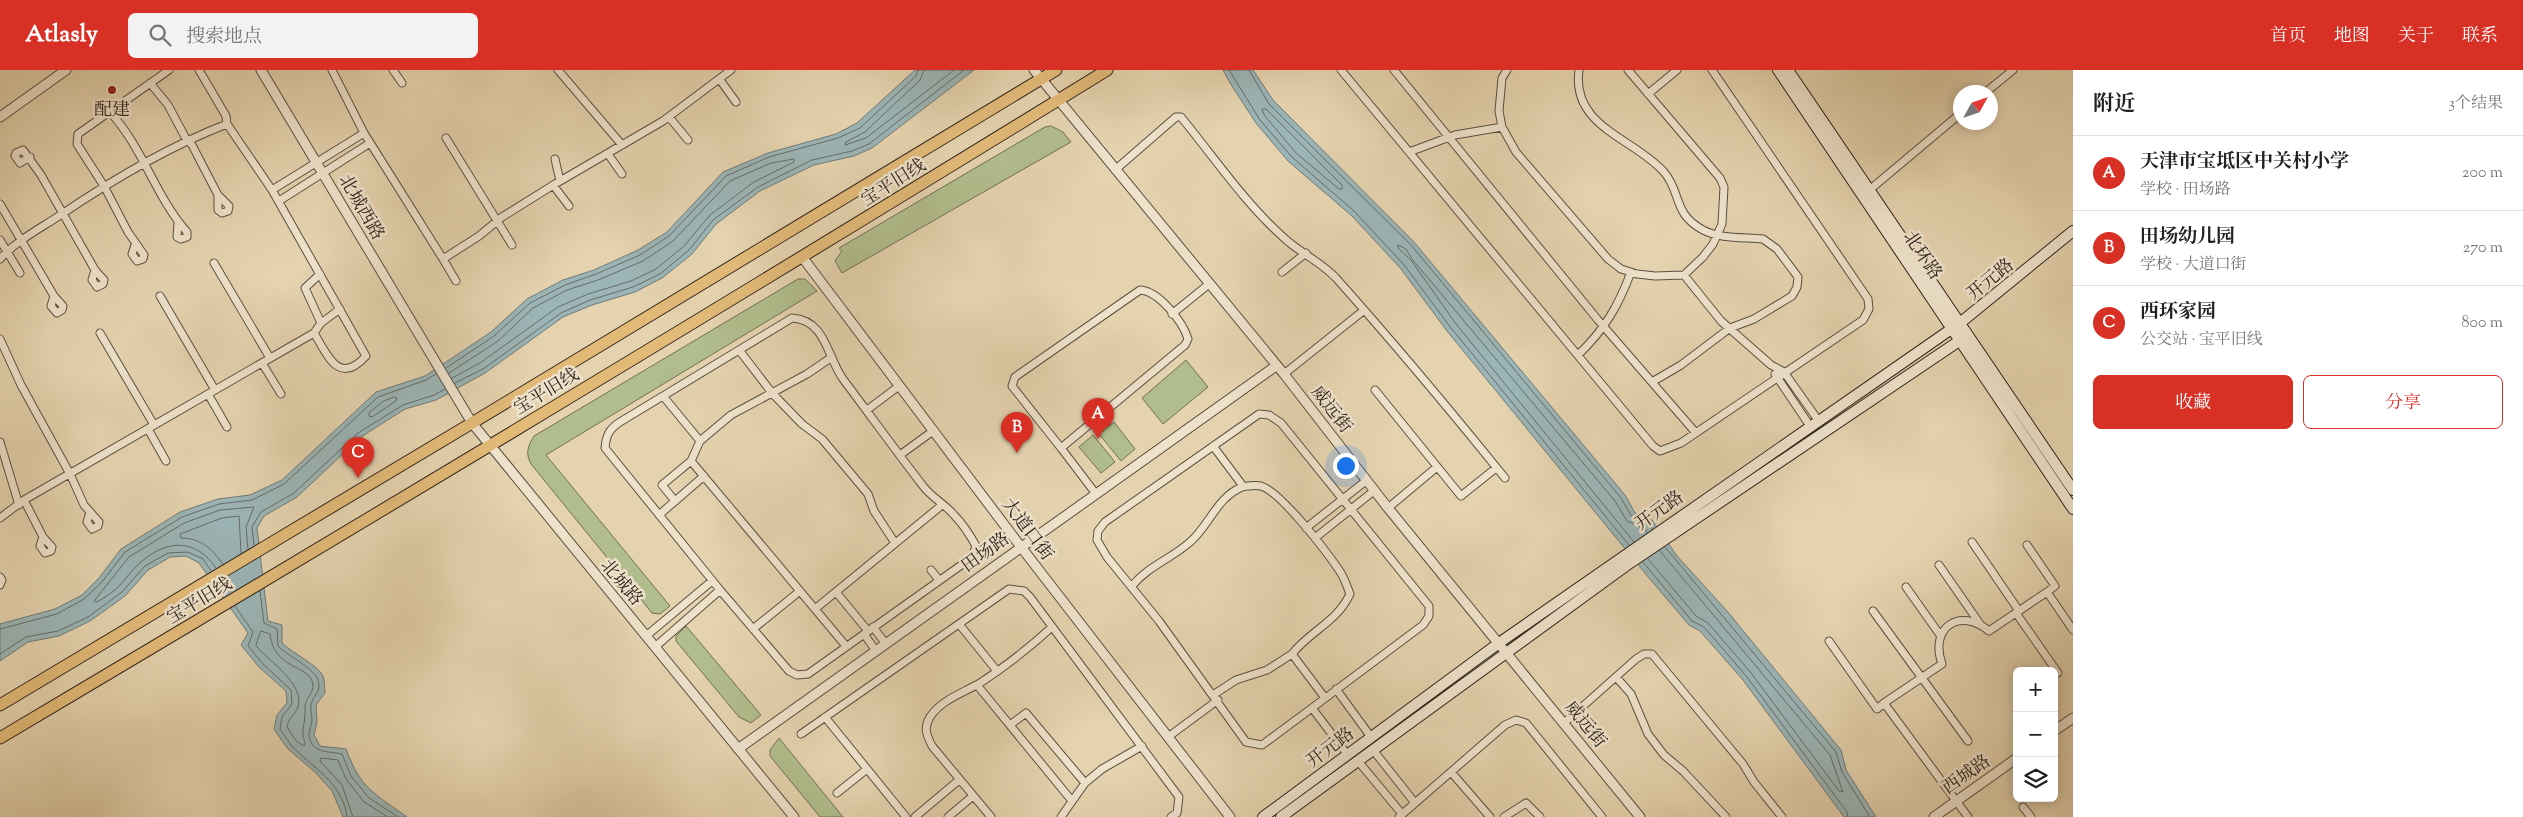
<!DOCTYPE html>
<html lang="zh">
<meta charset="utf-8">
<style>
body{margin:0;font-family:"Sorts Mill Goudy","Noto Serif SC",serif;background:#f2f2f2;color:#222}
.controls{position:absolute;right:15px;bottom:15px;display:grid;overflow:hidden;border-radius:8px;box-shadow:0 2px 12px #0003}
.controls button{width:45px;height:45px;display:grid;place-items:center;padding:0;border:0;border-bottom:1px solid #e0e0e0;background:#fff;color:#222;font:25px sans-serif}
.compass{position:absolute;left:1953px;top:15px;width:45px;height:45px;border-radius:50%;background:#fff;box-shadow:0 2px 12px #0003;rotate:50deg}
.you{position:absolute;left:1345px;top:395px;width:18px;height:18px;margin:-12px;border:4px solid #fff;border-radius:50%;background:#1a73e8;box-shadow:0 0 0 8px #1a73e833}
.badge{display:grid;place-items:center;width:32px;height:32px;border-radius:50%;background:#d93025;color:#fff;font-size:16px;font-weight:700}
.pin{position:absolute;translate:-50% -41px;filter:drop-shadow(0 1px 2px #0008)}
.pin::after{content:'';position:absolute;top:26px;width:18px;height:15px;background:inherit;clip-path:polygon(0 0,100% 0,50% 100%)}
.list{margin:0;padding:0;list-style:none}
h2{display:flex;justify-content:space-between;align-items:center;height:65px;margin:0;padding:0 20px;font-size:21px}
h2 small{font-size:16px;font-weight:400;color:#767676}
.list li{display:grid;grid-template-columns:32px 1fr auto;gap:15px;align-items:center;box-sizing:border-box;height:75px;padding:0 20px;border-top:1px solid #e0e0e0}
.list b{display:block;font-size:19px;white-space:nowrap}
.list p{margin:0;font-size:16px;white-space:nowrap;color:#767676}
.list em{font-size:16px;font-style:normal;color:#767676}
.actions{display:flex;gap:10px;padding:15px 20px}
.actions a{flex:1;padding:11px 0;border:1px solid #d93025;border-radius:8px;text-align:center;font-size:18px;color:#d93025}
.actions .main{background:#d93025;color:#fff}
.icon{flex:none;width:28px;height:28px;fill:none;stroke:currentColor;stroke-width:2;stroke-linecap:round;stroke-linejoin:round}
.map{position:relative;flex:none;width:2073px;height:747px;overflow:hidden}
header{display:flex;align-items:center;gap:30px;box-sizing:border-box;height:70px;padding:0 25px;background:#d93025;color:#fff}
header strong{font-size:24px}
nav{display:flex;gap:28px;margin-inline-start:auto;font-size:18px}
.search{width:350px;height:45px;background:#f2f2f2;display:flex;align-items:center;gap:12px;box-sizing:border-box;padding:0 18px;border-radius:8px;color:#767676;font-size:19px}
main{display:flex}
aside{flex:1;background:#fff}
.map>svg:first-child{display:block}
</style>
<header>
<strong>Atlasly</strong>
<div class="search"><svg class="icon" aria-label="search" viewBox="0 0 24 24"><circle cx="10" cy="10" r="6"/><path d="M15 15l6 6"/></svg>搜索地点</div>
<nav><a>首页</a><a>地图</a><a>关于</a><a>联系</a></nav>
</header>
<main>
<div class="map">
<svg width="2073" height="747" viewBox="0 0 2073 747">
<rect width="100%" height="100%" fill="#e5d3af"/>
<filter id="stains"><feTurbulence type="fractalNoise" baseFrequency=".004" numOctaves="4"/><feColorMatrix values="0 0 0 0 .2 0 0 0 0 .09 0 0 0 0 .02 0 0 0 .5 -.17"/></filter>
<radialGradient id="worn" r=".72"><stop offset=".6" stop-color="#630" stop-opacity="0"/><stop offset="1" stop-color="#630" stop-opacity=".3"/></radialGradient>
<path fill="#b1bd8d" stroke="#707054" d="M1051,56L1063,62L1071,72L842,203L835,191L842,181L839,178L1045,57Z
M798,209H805L817,221L546,385L670,536L660,544L652,543L531,394C525,383 528,376 534,366Z
M1186,290L1208,317L1163,354L1142,328Z
M1114,352L1135,379L1121,391L1099,364Z
M1093,365L1115,392L1101,403L1079,377Z
M686,556L761,645L751,653L739,647L676,571V566Z
M779,668L843,747H820L770,686V680Z"/>
<path fill="#9bb5b6" stroke="#707b78" d="M915,0H974L872,78L854,86L814,95L760,121L716,154L692,184L662,208L635,222L592,235L563,247L485,303L436,330L405,339L361,367L297,427L264,446L257,458L268,551L282,555V573C293,584 317,594 323,606C325,611 324,618 325,623L316,635L317,652L314,665L320,676L346,679C360,718 375,724 407,747H343L332,721L316,703L287,678L274,659L277,645L287,633L286,621L259,597L241,575L248,563L199,493L186,486L170,487L148,500L125,526L90,551L59,566L28,572L0,591V554L55,539L82,525L99,508L121,479L180,442L218,429L250,425L282,410L376,322L425,306L491,262L527,229L563,210L594,200L638,180L667,162L723,102L768,83L836,64L857,53Z
M1223,0H1253L1273,30L1414,172L1625,425L1635,443L1652,450L1677,486L1727,541L1841,680L1846,700L1876,747H1844L1743,610L1700,561L1689,555L1649,508L1447,261L1401,199L1352,146L1288,91L1256,53L1230,13Z"/>
<g fill="none" stroke-linecap="round" stroke-linejoin="round">
<path stroke="#656c69" stroke-width="1" d="M924,0L920,10L865,62L846,72L845,75L866,68L954,0
M1229,0L1260,50L1292,87L1355,142L1405,196L1451,258L1629,475
M1249,0L1269,34L1411,175L1621,428L1632,447L1649,454L1652,459
M1262,39H1266L1342,115V119H1339L1296,83L1265,46Z
M446,298L494,266L530,233L565,215L596,204L640,185L669,166L726,106L769,87L838,68L860,58L916,6L918,0
M449,303L498,271L533,238L567,220L598,210L643,191L673,171L730,111L771,93L794,89V92L754,112L710,145L684,176L656,199L631,211L588,224L558,237L480,293L452,308
M455,313L483,299L561,243L590,230L633,217L660,204L689,180L713,150L758,117L812,90L852,81L869,74L964,0
M394,327L397,328L396,331L372,347L369,346V343L382,332Z
M1634,472L1456,254L1411,190L1398,178V175L1406,179L1412,189L1615,431L1627,451L1645,459L1647,462
M254,475L252,457L261,442L294,423L358,363L403,335L434,325L445,319
M1665,477L1836,682L1842,702L1870,747
M1648,489L1696,546L1708,553L1751,603L1839,721L1843,722L1830,685L1660,481
M1643,492L1692,551L1704,557L1747,607L1847,742L1848,747
M223,494C212,479 201,468 181,468L180,464L222,448L239,446L241,483
M216,498C196,468 166,469 140,493C131,500 125,511 116,519C110,524 104,528 97,532L94,531L129,487L184,453L220,440L254,437L246,457L248,479
M260,521L264,553L277,559L278,576C288,586 315,599 318,610C322,622 313,625 311,635C310,640 312,645 312,650C312,655 309,660 309,665C311,684 329,681 342,684L351,706L369,728L398,747
M235,536L253,562L248,576L263,594L291,620L292,634L282,647L280,659C284,664 287,670 291,675C312,698 343,712 347,747
M0,559L57,544L84,529L102,512L125,482L182,447L219,434L252,430L284,414L378,327L426,310L436,304
M261,561L270,564C274,600 309,594 313,614C314,624 304,629 305,639C306,649 302,658 303,666C304,671 306,672 304,676L296,671L287,657C288,648 295,645 298,637C305,614 269,591 256,576Z
M0,584L26,567L58,561L88,547L122,522L145,496L168,483L188,482L203,489L211,501
M353,747L342,715L320,691L321,688L338,690L346,709L364,732L388,747"/>
<defs>
<path id="minor" d="M199,0L226,46L227,54
M332,0L364,63L443,189L479,166L502,147L555,114L663,51L731,0
M393,0L402,13
M558,0L622,75
M1341,0L1653,376L1660,381L1681,373L1863,250L1869,239L1868,229L1712,0
M1394,0L1598,250L1696,363
M1507,0L1502,8L1499,41L1502,57L1516,82L1608,189L1621,199L1637,204L1655,206L1684,205L1703,187L1713,174L1722,154L1724,117L1720,108L1628,0
M1579,0C1571,57 1634,68 1664,102C1682,123 1672,143 1703,160C1720,169 1744,167 1763,169L1777,179L1798,207L1797,217L1792,226L1754,249L1730,258L1681,295L1652,312
M720,10L736,32
M150,13L168,35L185,67L192,75L218,125L229,136L228,141L222,143L218,140V125
M1986,22L2013,0
M1648,24L1677,0
M109,41C143,77 155,126 187,162V167L181,169L177,167L178,152
M669,47L688,70
M446,68L512,175
M1409,82L1455,65L1502,57
M608,84L622,104
M30,87L20,93L15,86L16,83L23,80L41,105L95,200L104,210L103,214L97,217L92,210L95,200
M555,89L560,111
M1115,100L1176,47H1181C1213,86 1245,133 1282,166C1298,182 1320,191 1336,208C1394,273 1450,340 1505,408
M553,115L569,136
M272,120L364,63
M1867,122L1960,44
M279,131L370,73
M0,134L54,226L63,236L62,240L57,243L51,236L54,226
M0,170L20,203
M135,175L132,184L137,191L143,189L144,185L128,162L104,116L77,74L78,64L169,0
M0,189C16,171 39,159 59,146C112,110 167,77 227,54L272,120L366,286C339,316 328,286 314,263L321,253L340,239
M443,189L456,211
M214,193L270,288
M1282,202L1306,183
M320,204L305,218L321,253
M1684,205L1721,251L1771,295L1784,302L1818,350
M160,226L215,320
M1172,244L1209,214
M100,263L154,355
M0,269L21,315L70,404L84,435L99,452L98,456L92,459L87,452L90,442
M739,280L772,323L802,354L822,369L868,424L874,441L895,473
M1578,285C1604,260 1618,237 1631,202
M262,293L281,324
M1284,304L1363,241
M1775,304L1810,356
M1375,320L1461,426L1496,398
M208,324L227,357
M663,326L700,371
M867,340L899,316
M148,359L166,391
M0,372L19,435
M1213,376L1243,416
M1061,378L1012,316L1015,307L1140,220C1159,221 1183,252 1188,269L1185,275L1061,378L1096,424
M900,385L933,361
M691,391L846,576
M24,430L43,467L52,477L51,481L45,483L40,476L43,467
M674,432L704,406
M1388,438L1437,397
M659,445L675,431L662,415L691,391L700,371L731,345L807,304L832,287
M0,448L24,430L314,263
M1306,458L1367,410
M1315,468L1375,420
M1972,472L2019,541
M2027,475L2055,516L2047,522
M1939,495L1980,554
M931,500L939,510
M0,507L2,510L0,515
M1132,516C1148,496 1171,489 1190,472C1209,456 1217,427 1242,417C1246,416 1256,415 1261,416C1281,422 1326,481 1339,500C1344,507 1347,516 1350,524C1337,552 1310,561 1292,584L1325,628
M1906,517L1940,565
M836,522L868,561
M815,539L942,435
M1873,541L1968,671
M2016,543L2058,603
M959,554L997,601
M873,557L886,574
M753,559L800,521
M864,564L876,581
M646,566L712,511
M1829,571L1877,639L1884,633
M655,577L720,520L789,601L797,605L808,604L967,491L973,484L976,476C970,465 963,454 954,445C945,434 932,428 923,416C896,381 870,345 843,309C827,287 826,250 792,248L620,352C609,359 606,366 605,378L720,520
M1616,607L1631,624L1648,664L1664,685L1683,701L1726,747
M977,615L1072,731
M1336,619L1371,667
M1213,625L1236,610L1267,600L1292,584
M1312,638L1423,555L1429,546V536L1281,353L1269,345L1259,344L1105,452L1098,461L1097,470L1107,487L1159,551L1246,672L1262,675L1312,638L1347,684
M825,647L906,747
M1564,653L1636,589L1644,584H1652L1743,694L1754,712L1782,747
M1010,655L1026,643L1085,713
M801,664L1009,519L1024,521L1030,527L1179,727L1177,743L1171,747
M1168,667L1218,630
M1373,680L1415,733
M1358,691L1402,744
M1451,702L1490,747
M837,723L867,699
M2023,737L2031,747
M915,747L959,710
M948,747L973,726
M991,747L932,676C927,666 923,658 930,647C941,630 963,623 980,613C1005,597 1030,577 1052,557
M1061,747L1085,713L1102,699L1142,676
M1399,747L1505,655L1516,650L1526,653L1602,747
M1504,747L1526,733L1540,747
M1968,747L1884,633L1942,594C1929,557 1960,537 1989,561L2047,522L2073,560"/>
<path id="tertiary" d="M261,0L472,353L794,747
M1034,0L1284,304L1388,438L1640,747
M0,47L66,0
M803,188L1021,477L1230,747
M2054,661L2073,648
M738,679L1276,296
M1934,747L2017,688"/>
<path id="secondary" d="M1778,0L2073,439
M1788,0L2073,420
M1263,747L1499,573L1960,253L2073,161
M1281,747L1630,493L1968,265"/>
<path id="primary" d="M0,635L472,353L1056,0
M0,668C371,448 740,226 1107,0"/>
</defs>
<use href="#minor" stroke="#5c4f41" stroke-width="9"/>
<use href="#tertiary" stroke="#5c4f41" stroke-width="11"/>
<use href="#secondary" stroke="#2f231c" stroke-width="12"/>
<use href="#primary" stroke="#2f231c" stroke-width="13"/>
<use href="#minor" stroke="#eee2cb" stroke-width="7"/>
<use href="#tertiary" stroke="#eee2cb" stroke-width="9"/>
<use href="#secondary" stroke="#eee2cb" stroke-width="10"/>
<use href="#primary" stroke="#e2ba78" stroke-width="11"/>
</g>
<circle fill="#8f2418" stroke="#eee2cb" stroke-width="2" cx="112" cy="20" r="5"/>
<g text-anchor="middle" stroke-width="5" stroke-linejoin="round" paint-order="stroke">
<g font-size="18" fill="#2f231c" stroke="#eee2cb">
<text x="112" y="45">配建</text>
</g>
<g font-size="18" fill="#2f231c" stroke="#eee2cb">
<text transform="translate(893 112) rotate(-32)" y="6">宝平旧线</text>
<text transform="translate(362 137) rotate(60)" y="6">北城西路</text>
<text transform="translate(1923 185) rotate(56)" y="6">北环路</text>
<text transform="translate(1990 209) rotate(-39)" y="6">开元路</text>
<text transform="translate(546 321) rotate(-31)" y="6">宝平旧线</text>
<text transform="translate(1332 339) rotate(52)" y="6">威远街</text>
<text transform="translate(1659 440) rotate(-35)" y="6">开元路</text>
<text transform="translate(1028 459) rotate(53)" y="6">大道口街</text>
<text transform="translate(985 482) rotate(-36)" y="6">田场路</text>
<text transform="translate(622 512) rotate(50)" y="6">北城路</text>
<text transform="translate(199 530) rotate(-31)" y="6">宝平旧线</text>
<text transform="translate(1586 654) rotate(51)" y="6">威远街</text>
<text transform="translate(1330 677) rotate(-37)" y="6">开元路</text>
<text transform="translate(1966 704) rotate(-35)" y="6">西城路</text>
</g>
</g>
<rect width="100%" height="100%" filter="url(#stains)"/>
<rect width="100%" height="100%" fill="url(#worn)"/>
</svg>
<div class="controls">
<button>+</button>
<button>−</button>
<button><svg class="icon" aria-label="layers" viewBox="0 0 24 24"><path d="M12 4l9 5-9 5-9-5zM3 14l9 5 9-5"/></svg></button>
</div>
<svg class="compass" viewBox="-18 -18 36 36"><path d="M0-13l5 13h-10z" fill="#e53935"/><path d="M0 13l5-13h-10z" fill="#767676"/></svg>
<div class="you"></div>
<div class="pin badge" style="left:1098px;top:369px">A</div>
<div class="pin badge" style="left:1017px;top:383px">B</div>
<div class="pin badge" style="left:358px;top:408px">C</div>
</div>
<aside>
<h2>附近<small>3个结果</small></h2>
<ul class="list">
<li><span class="badge">A</span><div><b>天津市宝坻区中关村小学</b><p>学校 · 田场路</p></div><em>200 m</em></li>
<li><span class="badge">B</span><div><b>田场幼儿园</b><p>学校 · 大道口街</p></div><em>270 m</em></li>
<li><span class="badge">C</span><div><b>西环家园</b><p>公交站 · 宝平旧线</p></div><em>800 m</em></li>
</ul>
<div class="actions"><a class="main">收藏</a><a>分享</a></div>
</aside>
</main>
